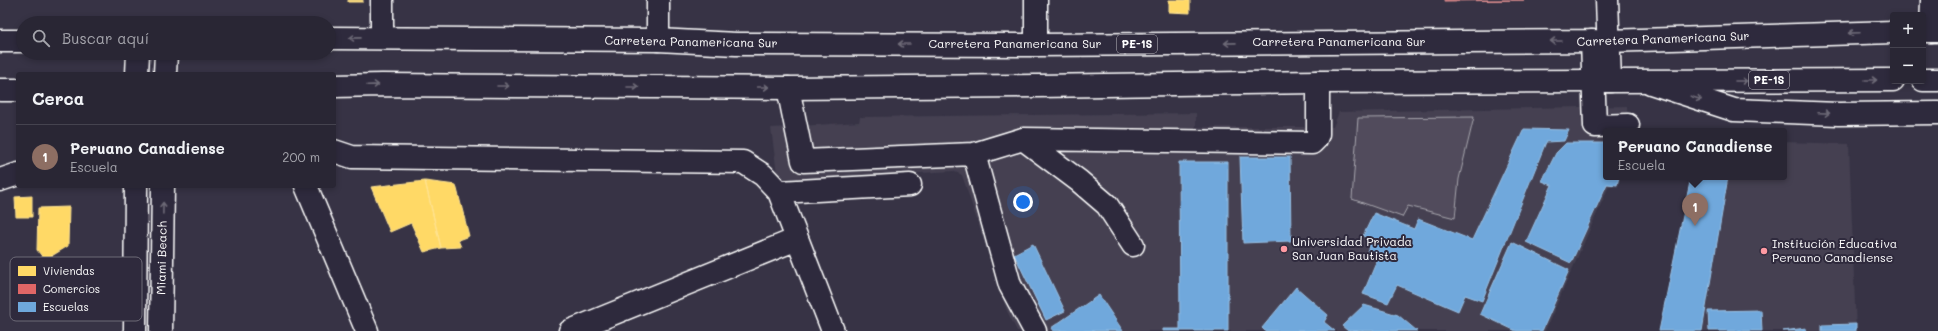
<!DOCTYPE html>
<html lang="es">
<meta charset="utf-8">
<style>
body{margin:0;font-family:Mali,sans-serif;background:#312e3c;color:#f1f3f6}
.controls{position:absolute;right:12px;top:12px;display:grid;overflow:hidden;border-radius:4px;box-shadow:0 2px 6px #0003}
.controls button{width:36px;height:36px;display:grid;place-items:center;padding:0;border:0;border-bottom:1px solid #45434f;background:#292634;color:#f1f3f6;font:20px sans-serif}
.you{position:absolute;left:1023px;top:202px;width:14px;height:14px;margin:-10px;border:3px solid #fff;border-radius:50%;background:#1a73e8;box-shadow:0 0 0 6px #1a73e833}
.badge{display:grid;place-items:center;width:26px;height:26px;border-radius:50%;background:#d93025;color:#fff;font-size:13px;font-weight:700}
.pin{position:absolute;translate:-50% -33px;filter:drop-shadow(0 1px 2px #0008)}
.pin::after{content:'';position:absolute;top:21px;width:14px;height:12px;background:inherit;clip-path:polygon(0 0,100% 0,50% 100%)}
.popup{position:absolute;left:1603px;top:128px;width:184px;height:52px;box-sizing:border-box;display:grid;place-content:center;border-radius:4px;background:#292634;filter:drop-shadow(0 1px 3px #0005);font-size:13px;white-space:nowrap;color:#a5a5ac}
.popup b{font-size:15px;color:#f1f3f6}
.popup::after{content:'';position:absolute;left:50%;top:100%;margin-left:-8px;border:8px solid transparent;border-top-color:#292634}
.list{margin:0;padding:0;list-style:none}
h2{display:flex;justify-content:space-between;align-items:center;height:52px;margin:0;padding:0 16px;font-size:17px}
h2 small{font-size:13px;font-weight:400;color:#a5a5ac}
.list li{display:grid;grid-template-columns:26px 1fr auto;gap:12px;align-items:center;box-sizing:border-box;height:64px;padding:0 16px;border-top:1px solid #45434f}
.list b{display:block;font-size:15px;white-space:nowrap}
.list p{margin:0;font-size:13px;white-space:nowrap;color:#a5a5ac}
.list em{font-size:13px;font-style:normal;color:#a5a5ac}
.icon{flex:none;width:22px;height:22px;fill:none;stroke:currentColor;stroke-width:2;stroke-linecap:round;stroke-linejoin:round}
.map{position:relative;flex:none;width:1938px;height:331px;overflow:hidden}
.search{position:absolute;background:#292634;box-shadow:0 2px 6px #0003;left:16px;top:16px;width:320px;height:44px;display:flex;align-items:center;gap:10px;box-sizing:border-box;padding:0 14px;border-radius:22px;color:#a5a5ac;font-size:15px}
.panel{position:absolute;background:#292634;box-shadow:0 2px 6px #0003;left:16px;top:72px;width:320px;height:116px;border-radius:4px}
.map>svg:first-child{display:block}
</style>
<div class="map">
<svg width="1938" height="331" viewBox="0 0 1938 331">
<rect width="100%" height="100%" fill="#373345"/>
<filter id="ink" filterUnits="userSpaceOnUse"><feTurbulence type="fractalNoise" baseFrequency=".025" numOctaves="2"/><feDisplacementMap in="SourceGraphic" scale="8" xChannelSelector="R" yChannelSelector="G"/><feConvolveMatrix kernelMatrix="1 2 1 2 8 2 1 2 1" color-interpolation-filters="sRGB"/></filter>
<g filter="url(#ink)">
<path fill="#444051" d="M1627,106L1628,131H1606V177H1620L1618,187L1609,186L1545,331H1017L1007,311L962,175L953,171L778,182L771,128L859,122L860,117L1196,113V127H1333L1339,112Z
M1784,142L1849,144L1856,331H1659L1691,177H1784Z"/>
<path fill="#514c5c" stroke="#a8a6ae" d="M1474,117L1459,179L1455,218L1408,206L1402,217L1352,199L1358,118Z"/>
<path fill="#ffd966" stroke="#ffe494" d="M348,0H363V2H348Z
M1169,0H1190V13L1169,12Z
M425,181L441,248L424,252L411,223L390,232L371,187Z
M425,181L456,185L469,236L458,240L461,247L441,248Z
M32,196V217H16L15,197Z
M69,207L68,246L45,260L37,250L38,208Z"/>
<path fill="#e06666" stroke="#e99494" d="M1444,0H1524L1444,1Z"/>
<path fill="#6fa8dc" stroke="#9ac2e6" d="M1524,129L1569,130L1564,141L1546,142L1482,301L1465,295L1458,311L1397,285L1388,303L1363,294L1378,258L1367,252L1371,240L1363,236L1374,213L1414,229L1418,219L1472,240Z
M1566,143H1606V177H1619L1617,185L1607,184L1571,263L1526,242L1552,185L1542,181L1556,153Z
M1240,157H1290L1291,241L1243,243Z
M1179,162H1228V331H1163V329H1180Z
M1691,177H1728L1702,331H1659Z
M1512,242L1569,270L1542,331H1516L1480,314Z
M1033,244L1065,311L1046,320L1014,254Z
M1296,287L1328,315L1324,322L1335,331H1265L1262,328Z
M1099,295L1123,331H1053L1051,328Z
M1364,305L1398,315L1417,331H1348L1342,326Z
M1761,310L1762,331H1709L1708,311Z
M1856,324V331H1822V325Z
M1806,328V331H1783Z"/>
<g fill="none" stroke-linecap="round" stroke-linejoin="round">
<defs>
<path id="minor" d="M658,0V40
M1036,0V45
M1607,0L1610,81
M1931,31L1932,0
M382,38V0
M1592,41L1595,126L1628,125
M137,74L138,53
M165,74L166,53
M1651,83L1734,110L1838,114L1938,113
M788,88L803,161L974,154L1023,139L1312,143L1316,139L1318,134V82
M1023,139L1079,181L1107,205L1133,245
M334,151L352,157L743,162L763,175L779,192L833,331
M974,154L1010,285L1035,331
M0,180L18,174
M306,186L367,331
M779,192L910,185
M135,331L136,186
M161,331L163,186
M570,331L797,239"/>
<path id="highway" d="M1923,31H1938
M329,38L658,40L736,44L1036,45L1607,41L1893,32
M0,41H23
M1923,80H1938
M334,86L382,85L788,88L1037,86L1318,82L1893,80
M0,90H18"/>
</defs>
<use href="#minor" stroke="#fff" stroke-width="25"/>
<use href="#highway" stroke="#fff" stroke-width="25"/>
<use href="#minor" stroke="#2f2a3d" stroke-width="22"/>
<use href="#highway" stroke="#2f2a3d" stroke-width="22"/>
</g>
<defs><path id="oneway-shaft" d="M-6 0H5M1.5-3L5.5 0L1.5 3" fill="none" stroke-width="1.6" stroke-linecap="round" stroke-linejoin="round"/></defs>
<g stroke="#6d6a77">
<use href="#oneway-shaft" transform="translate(1854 33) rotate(178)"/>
<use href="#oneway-shaft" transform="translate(355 38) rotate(179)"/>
<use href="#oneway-shaft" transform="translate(1556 41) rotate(180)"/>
<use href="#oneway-shaft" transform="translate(1230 43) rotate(179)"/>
<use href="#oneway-shaft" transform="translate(904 44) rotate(-180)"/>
<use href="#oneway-shaft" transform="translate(1871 80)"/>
<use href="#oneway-shaft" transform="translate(1741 81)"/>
<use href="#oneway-shaft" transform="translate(373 85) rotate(-2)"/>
<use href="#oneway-shaft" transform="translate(503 86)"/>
<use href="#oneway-shaft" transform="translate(633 87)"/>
<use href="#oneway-shaft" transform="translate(763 87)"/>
<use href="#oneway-shaft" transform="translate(1696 98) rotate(18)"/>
<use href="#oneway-shaft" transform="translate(1824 113) rotate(2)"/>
<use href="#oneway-shaft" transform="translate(163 208) rotate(-89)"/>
</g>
</g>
<g fill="#ff9aa2" stroke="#2f2a3d" stroke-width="1.5">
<circle cx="1284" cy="249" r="4"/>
<circle cx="1764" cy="251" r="4"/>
</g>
<g text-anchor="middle" stroke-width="4" stroke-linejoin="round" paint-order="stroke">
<g fill="#2f2a3d" stroke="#c1bfc5" stroke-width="1">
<rect x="1117" y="35" width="40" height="18" rx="3"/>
<rect x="1749" y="71" width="40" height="18" rx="3"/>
</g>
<g font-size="11" font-weight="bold" fill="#fff">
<text x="1137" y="48">PE-1S</text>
<text x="1769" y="84">PE-1S</text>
</g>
<g font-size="12" fill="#fff" stroke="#2f2a3d">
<text transform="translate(1663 39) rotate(-2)" y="4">Carretera Panamericana Sur</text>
<text transform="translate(691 42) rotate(1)" y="4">Carretera Panamericana Sur</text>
<text x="1339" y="46">Carretera Panamericana Sur</text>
<text x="1015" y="48">Carretera Panamericana Sur</text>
<text transform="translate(162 258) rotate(-89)" y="4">Miami Beach</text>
</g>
<g font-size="12" fill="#fff" stroke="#2f2a3d" text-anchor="start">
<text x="1292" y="246">Universidad Privada<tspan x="1292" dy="14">San Juan Bautista</tspan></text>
<text x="1772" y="248">Institución Educativa<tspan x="1772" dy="14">Peruano Canadiense</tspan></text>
</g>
</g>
<rect x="10" y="257" width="132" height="64" rx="6" fill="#2f2a3d" stroke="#6d6a77" stroke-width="1"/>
<rect x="18" y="266" width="18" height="10" fill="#ffd966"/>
<rect x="18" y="284" width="18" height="10" fill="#e06666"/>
<rect x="18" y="302" width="18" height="10" fill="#6fa8dc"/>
<g font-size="11" fill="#fff">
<text x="43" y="275">Viviendas</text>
<text x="43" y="293">Comercios</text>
<text x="43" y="311">Escuelas</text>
</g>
</svg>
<div class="controls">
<button>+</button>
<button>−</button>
</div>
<div class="you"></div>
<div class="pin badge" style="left:1695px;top:226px;background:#8d6e63">1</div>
<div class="popup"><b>Peruano Canadiense</b>Escuela</div>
<div class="search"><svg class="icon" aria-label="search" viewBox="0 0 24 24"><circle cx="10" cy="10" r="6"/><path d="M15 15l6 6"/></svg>Buscar aquí</div>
<section class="panel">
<h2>Cerca<small></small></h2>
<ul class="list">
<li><span class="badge" style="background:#8d6e63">1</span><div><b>Peruano Canadiense</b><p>Escuela</p></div><em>200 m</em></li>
</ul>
</section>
</div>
